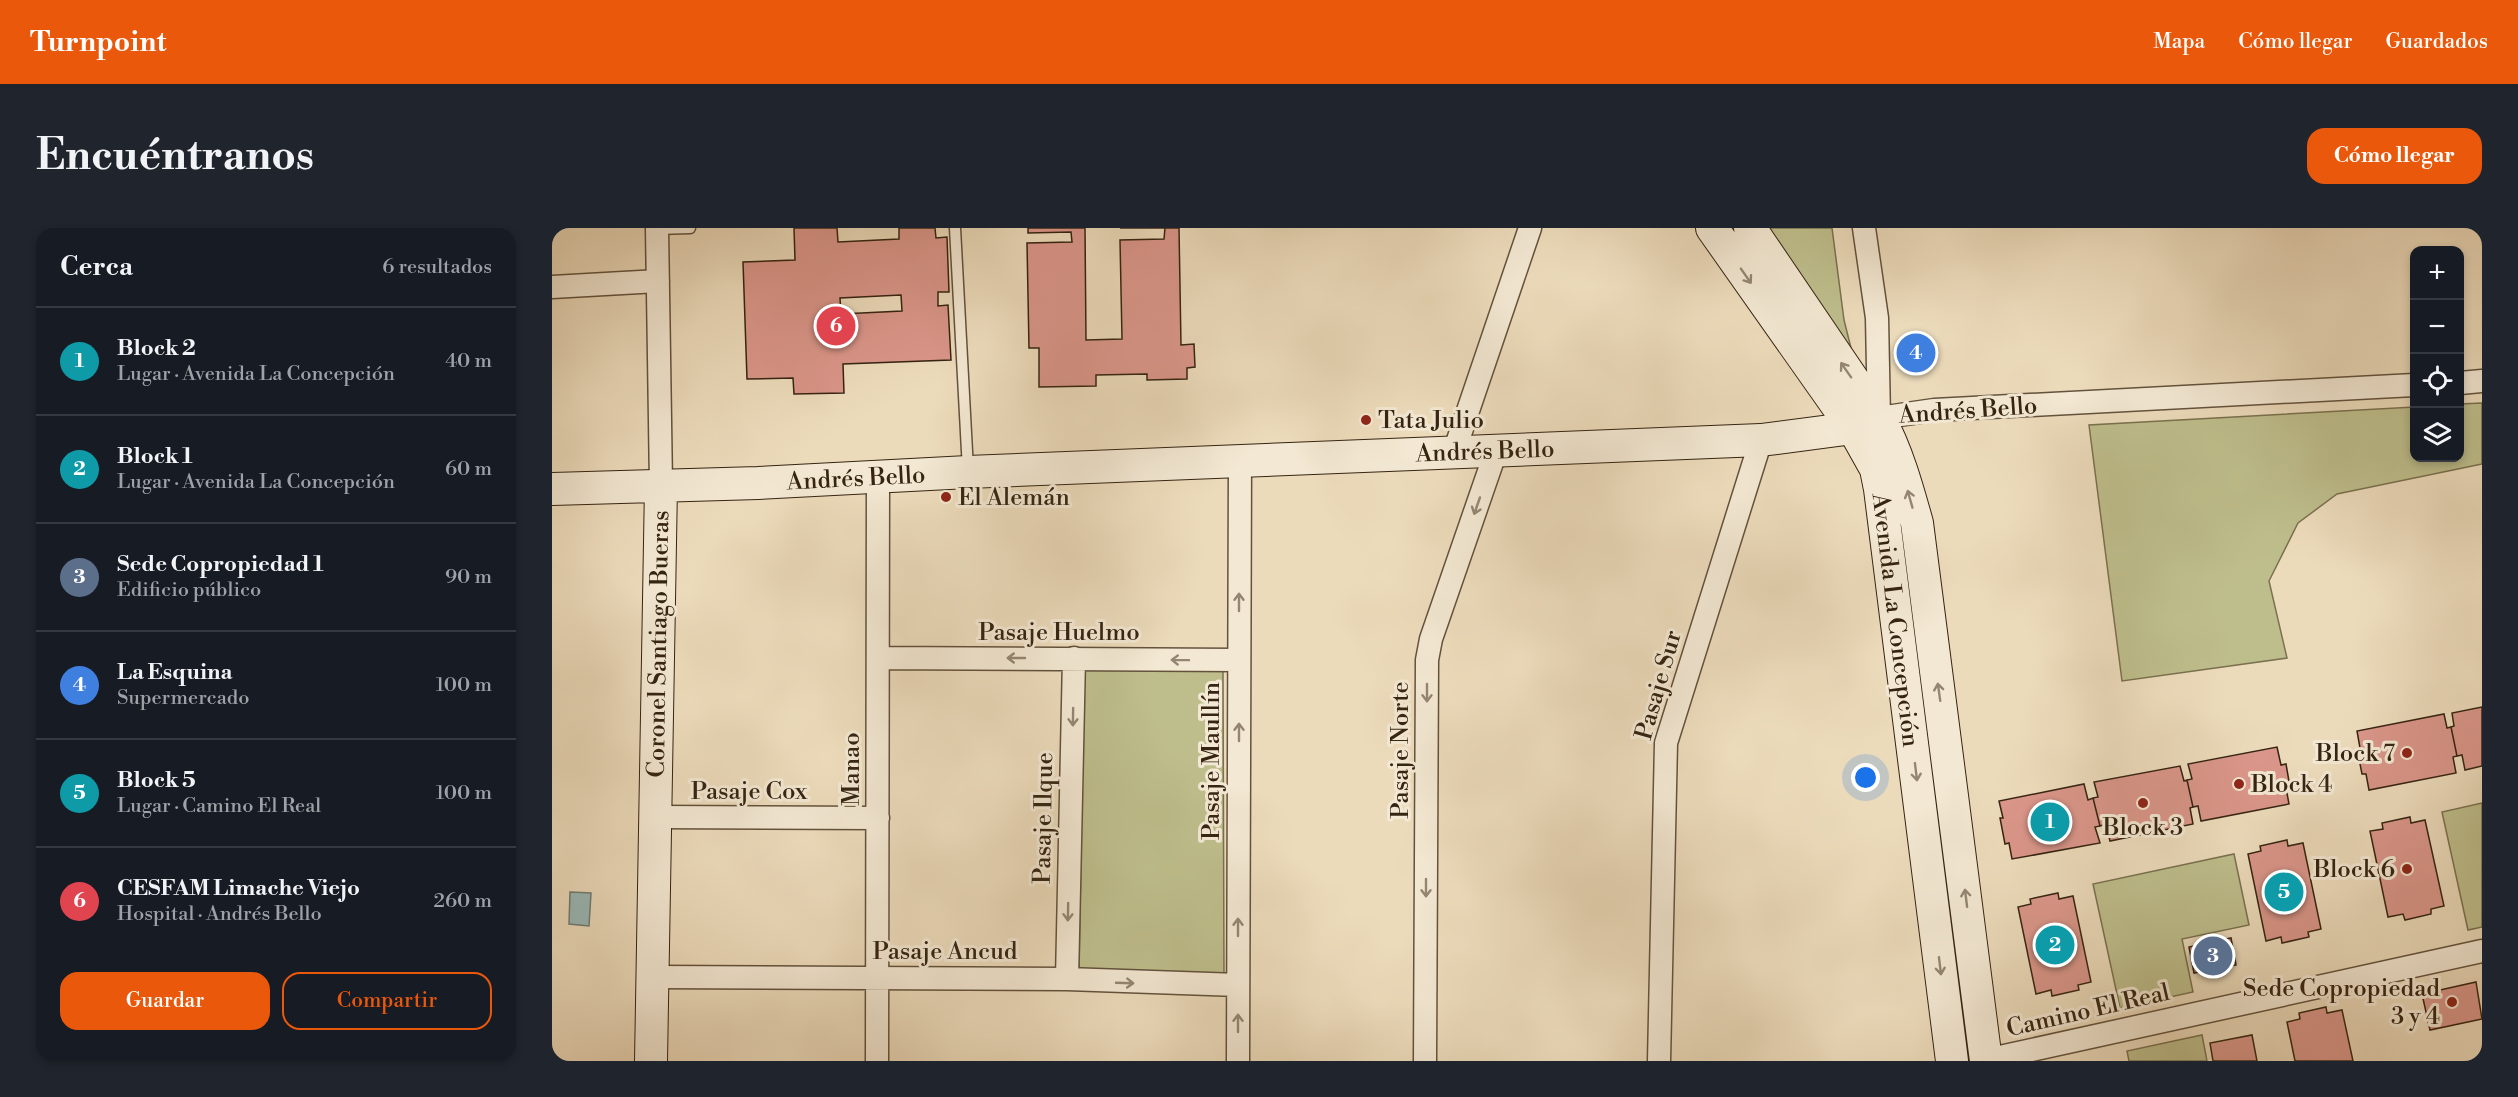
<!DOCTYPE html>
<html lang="es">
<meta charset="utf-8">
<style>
body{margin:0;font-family:"Libre Bodoni",serif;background:#20242c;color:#f1f3f6}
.controls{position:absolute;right:18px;top:18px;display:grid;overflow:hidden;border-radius:12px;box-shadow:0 3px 9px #0003}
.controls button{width:54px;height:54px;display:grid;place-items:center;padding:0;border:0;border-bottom:2px solid #363941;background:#171b24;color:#f1f3f6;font:30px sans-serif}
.you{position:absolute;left:1314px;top:550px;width:21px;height:21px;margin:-15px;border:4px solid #fff;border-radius:50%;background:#1a73e8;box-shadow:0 0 0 9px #1a73e833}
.badge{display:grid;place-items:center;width:39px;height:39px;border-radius:50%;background:#ea580c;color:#fff;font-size:20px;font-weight:700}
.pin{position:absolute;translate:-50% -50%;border:3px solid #fff;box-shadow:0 2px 6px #0006}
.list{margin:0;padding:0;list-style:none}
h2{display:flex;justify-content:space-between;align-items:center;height:78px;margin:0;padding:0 24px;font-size:26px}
h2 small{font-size:20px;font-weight:400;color:#9ea1a6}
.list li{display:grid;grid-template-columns:39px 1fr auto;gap:18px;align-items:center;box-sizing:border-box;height:108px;padding:0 24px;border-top:2px solid #363941}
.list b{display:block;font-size:22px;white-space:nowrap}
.list p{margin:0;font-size:20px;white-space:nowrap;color:#9ea1a6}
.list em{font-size:20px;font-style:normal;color:#9ea1a6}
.actions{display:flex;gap:12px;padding:18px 24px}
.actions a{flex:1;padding:14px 0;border:2px solid #ea580c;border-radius:18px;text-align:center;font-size:21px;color:#ea580c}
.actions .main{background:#ea580c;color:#fff}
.icon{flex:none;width:33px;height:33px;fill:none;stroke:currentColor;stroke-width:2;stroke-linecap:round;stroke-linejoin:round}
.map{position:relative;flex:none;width:1930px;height:833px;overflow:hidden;border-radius:18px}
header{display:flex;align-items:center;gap:36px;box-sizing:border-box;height:84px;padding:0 30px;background:#ea580c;color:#fff}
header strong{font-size:28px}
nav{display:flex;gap:33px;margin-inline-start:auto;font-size:21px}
.intro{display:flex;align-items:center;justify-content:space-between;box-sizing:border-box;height:144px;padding:0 36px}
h1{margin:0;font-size:42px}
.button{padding:15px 27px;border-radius:18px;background:#ea580c;color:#fff;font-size:21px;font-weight:700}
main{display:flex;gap:36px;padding:0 36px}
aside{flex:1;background:#171b24;border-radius:18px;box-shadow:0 3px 9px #0003}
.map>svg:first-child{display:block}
</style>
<header>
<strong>Turnpoint</strong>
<nav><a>Mapa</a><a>Cómo llegar</a><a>Guardados</a></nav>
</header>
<div class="intro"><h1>Encuéntranos</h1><a class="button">Cómo llegar</a></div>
<main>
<aside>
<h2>Cerca<small>6 resultados</small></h2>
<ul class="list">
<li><span class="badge" style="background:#0f9aa8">1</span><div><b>Block 2</b><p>Lugar · Avenida La Concepción</p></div><em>40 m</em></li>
<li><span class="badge" style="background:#0f9aa8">2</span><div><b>Block 1</b><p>Lugar · Avenida La Concepción</p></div><em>60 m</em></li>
<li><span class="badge" style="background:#5c6f8a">3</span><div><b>Sede Copropiedad 1</b><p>Edificio público</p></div><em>90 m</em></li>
<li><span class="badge" style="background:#3f7fe0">4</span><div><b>La Esquina</b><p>Supermercado</p></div><em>100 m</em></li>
<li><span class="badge" style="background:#0f9aa8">5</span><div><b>Block 5</b><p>Lugar · Camino El Real</p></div><em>100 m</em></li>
<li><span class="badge" style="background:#e0444e">6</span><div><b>CESFAM Limache Viejo</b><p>Hospital · Andrés Bello</p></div><em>260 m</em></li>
</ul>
<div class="actions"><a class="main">Guardar</a><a>Compartir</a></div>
</aside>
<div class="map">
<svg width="1930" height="833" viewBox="0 0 1930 833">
<rect width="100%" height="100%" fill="#ecdbbb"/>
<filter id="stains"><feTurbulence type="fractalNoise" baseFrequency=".00333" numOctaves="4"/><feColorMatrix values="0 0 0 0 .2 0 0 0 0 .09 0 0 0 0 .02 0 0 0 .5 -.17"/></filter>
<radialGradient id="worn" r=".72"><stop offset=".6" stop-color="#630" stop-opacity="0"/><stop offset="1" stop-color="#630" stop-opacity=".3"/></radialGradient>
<path fill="#bebe8c" stroke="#7a714f" stroke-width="1.5" d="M1217,0H1280L1292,92L1302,132Z
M1930,175V236L1785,266L1746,295L1717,353L1735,430L1570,453L1537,197L1862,179V230H1908V176Z
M532,442L671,443L672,750L527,746Z
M1930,575V699L1916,702L1890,584Z
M1682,626L1697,697L1630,711L1641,764L1568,780L1541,656Z
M1650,807L1655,833H1577L1575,823Z"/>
<path fill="#9ab9b7" stroke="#727d75" stroke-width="1.5" d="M18,664L39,665L37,698L17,696Z"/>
<path fill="#da968a" stroke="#352412" stroke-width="1.5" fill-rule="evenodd" d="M242,0H285L286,14L347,11V0H383L384,10L395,9L397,64H386V78L396,77L399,132L291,136L292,165L242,166L241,150L195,151L191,34L243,32ZM349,67L350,83L289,86L288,70Z
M476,0H533L534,112L570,111L568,12L612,11L613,0H568H627L629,117L642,116L643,139L635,140V151L595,152V146L544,147V158L487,159V120H477L475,15L520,14L519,4L476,5Z
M1930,479V538L1913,542L1910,527L1905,528L1899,499L1902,498L1900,485Z
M1892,486L1895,500L1899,499L1905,528L1901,529L1904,545L1817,562L1814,546H1810L1805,521L1808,520L1805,503Z
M1725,519L1729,537L1734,536L1738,559L1734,560L1737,576L1649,593L1646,578L1641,579L1635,552L1640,551L1636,536Z
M1628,538L1632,553L1635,552L1641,579L1638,580L1641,596L1558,613L1554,596L1548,598L1541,570L1546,569L1542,554Z
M1532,556L1536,572L1541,570L1548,598L1543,599L1548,615L1460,631L1457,615L1453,616L1448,590H1451L1447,573Z
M1858,589L1859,595L1873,592L1892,678L1879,681V686L1853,692L1851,686L1836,689L1818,603L1831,601L1830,595Z
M1735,612L1736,618L1751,615L1769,701L1756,704L1757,709L1730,715L1729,709L1714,713L1696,626L1709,623L1708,618Z
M1506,665L1507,671L1521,668L1539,754L1526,757L1527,762L1500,768L1499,762L1484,766L1466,679L1479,676L1478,671Z
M1679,710L1684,737L1642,745L1637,719Z
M1924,754L1930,791L1878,802L1870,766Z
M1774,779L1775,785L1790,782L1801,833H1743L1735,794L1748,791L1747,785Z
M1700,807L1705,833H1661L1658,815Z"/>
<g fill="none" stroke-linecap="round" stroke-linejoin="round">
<defs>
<path id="lane" d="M403,0L416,242
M105,1L138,0"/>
<path id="street" d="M105,0L109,257
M1312,0L1325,90L1327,190L1382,182L1862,157
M0,59L106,53
M1908,155L1930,153
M902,224L978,0
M326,430L687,432
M103,589L326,590
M101,749L515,751L686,757
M515,751L522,430
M1434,832L1930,723
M325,833L326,249
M686,833L688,234
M873,833L875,432L879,411L944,223
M1107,833L1114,515L1209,212"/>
<path id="secondary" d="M1160,0L1301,200L1324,241L1328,261L1400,833
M1198,0L1327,190C1345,223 1355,259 1365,295L1434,833
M0,261L206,255L416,244L1209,212L1301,200L1327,190
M99,833L109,257"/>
</defs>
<use href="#lane" stroke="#63523c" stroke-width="13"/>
<use href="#street" stroke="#63523c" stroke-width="25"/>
<use href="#secondary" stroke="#352412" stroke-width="34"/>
<use href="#lane" stroke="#f3e8d3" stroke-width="10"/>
<use href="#street" stroke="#f3e8d3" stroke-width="22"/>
<use href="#secondary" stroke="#f3e8d3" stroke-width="32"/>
</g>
<defs><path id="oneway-shaft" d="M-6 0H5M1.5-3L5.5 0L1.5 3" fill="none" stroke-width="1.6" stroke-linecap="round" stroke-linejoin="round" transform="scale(1.5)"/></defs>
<g stroke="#948672">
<use href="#oneway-shaft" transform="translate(1194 48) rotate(55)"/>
<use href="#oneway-shaft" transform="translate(1294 142) rotate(-125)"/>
<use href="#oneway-shaft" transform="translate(1358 271) rotate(-106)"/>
<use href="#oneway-shaft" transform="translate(925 278) rotate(109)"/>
<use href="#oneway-shaft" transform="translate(687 374) rotate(-90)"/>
<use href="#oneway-shaft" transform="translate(464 430) rotate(-180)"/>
<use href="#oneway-shaft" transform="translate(628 432) rotate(-179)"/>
<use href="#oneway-shaft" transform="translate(1387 464) rotate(-98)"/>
<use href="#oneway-shaft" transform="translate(875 465) rotate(90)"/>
<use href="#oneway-shaft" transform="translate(521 489) rotate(91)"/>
<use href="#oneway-shaft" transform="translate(687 504) rotate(-90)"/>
<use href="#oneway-shaft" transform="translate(1364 544) rotate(83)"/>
<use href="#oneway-shaft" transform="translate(874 660) rotate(90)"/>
<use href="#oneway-shaft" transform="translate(1414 670) rotate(-97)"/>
<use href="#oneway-shaft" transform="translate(516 684) rotate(91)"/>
<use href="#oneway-shaft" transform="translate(686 699) rotate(-90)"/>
<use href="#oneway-shaft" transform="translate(1388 738) rotate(83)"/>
<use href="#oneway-shaft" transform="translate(573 755) rotate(2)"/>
<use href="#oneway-shaft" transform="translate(686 795) rotate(-90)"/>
</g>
<g fill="#8f2418" stroke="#f3e8d3" stroke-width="2">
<circle cx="814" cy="192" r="6"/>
<circle cx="394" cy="269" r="6"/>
<circle cx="1855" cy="525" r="6"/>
<circle cx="1687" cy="556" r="6"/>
<circle cx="1591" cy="575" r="6"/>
<circle cx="1855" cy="641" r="6"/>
<circle cx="1900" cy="774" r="6"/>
</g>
<g text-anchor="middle" stroke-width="6" stroke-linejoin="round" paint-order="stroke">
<g font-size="24" fill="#352412" stroke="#f3e8d3">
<text transform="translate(1416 182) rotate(-4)" y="8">Andrés Bello</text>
<text transform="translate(933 223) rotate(-2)" y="8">Andrés Bello</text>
<text transform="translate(304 250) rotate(-3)" y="8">Andrés Bello</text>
<text transform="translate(1344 392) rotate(83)" y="8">Avenida La Concepción</text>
<text x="507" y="412">Pasaje Huelmo</text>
<text transform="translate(106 416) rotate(-89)" y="8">Coronel Santiago Bueras</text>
<text transform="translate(1106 457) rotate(-74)" y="8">Pasaje Sur</text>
<text transform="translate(848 522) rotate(-90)" y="8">Pasaje Norte</text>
<text transform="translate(659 533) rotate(-90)" y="8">Pasaje Maullín</text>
<text transform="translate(299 541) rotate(-90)" y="8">Manao</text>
<text x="197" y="571">Pasaje Cox</text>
<text transform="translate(491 590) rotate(-89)" y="8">Pasaje Ilque</text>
<text x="393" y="731">Pasaje Ancud</text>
<text transform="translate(1536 782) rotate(-13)" y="8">Camino El Real</text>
</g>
<g font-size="24" fill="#352412" stroke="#f3e8d3" text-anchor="start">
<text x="826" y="200">Tata Julio</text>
<text x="406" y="277">El Alemán</text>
<text x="1843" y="533" text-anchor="end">Block 7</text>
<text x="1699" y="564">Block 4</text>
<text x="1591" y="607" text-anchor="middle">Block 3</text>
<text x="1843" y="649" text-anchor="end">Block 6</text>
<text x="1888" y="768" text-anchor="end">Sede Copropiedad<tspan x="1888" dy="28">3 y 4</tspan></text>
</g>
</g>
<rect width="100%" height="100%" filter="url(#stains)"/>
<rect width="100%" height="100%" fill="url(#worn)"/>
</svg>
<div class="controls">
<button>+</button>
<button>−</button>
<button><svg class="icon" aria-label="locate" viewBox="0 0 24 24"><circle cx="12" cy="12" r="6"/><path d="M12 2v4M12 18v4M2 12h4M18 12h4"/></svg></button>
<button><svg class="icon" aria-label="layers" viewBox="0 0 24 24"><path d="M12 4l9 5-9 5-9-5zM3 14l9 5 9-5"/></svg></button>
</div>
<div class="you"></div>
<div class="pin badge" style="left:1498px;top:594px;background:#0f9aa8">1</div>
<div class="pin badge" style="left:1503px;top:717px;background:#0f9aa8">2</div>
<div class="pin badge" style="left:1661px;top:728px;background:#5c6f8a">3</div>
<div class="pin badge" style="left:1364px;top:125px;background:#3f7fe0">4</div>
<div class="pin badge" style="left:1732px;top:664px;background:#0f9aa8">5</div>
<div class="pin badge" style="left:284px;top:98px;background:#e0444e">6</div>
</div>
</main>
